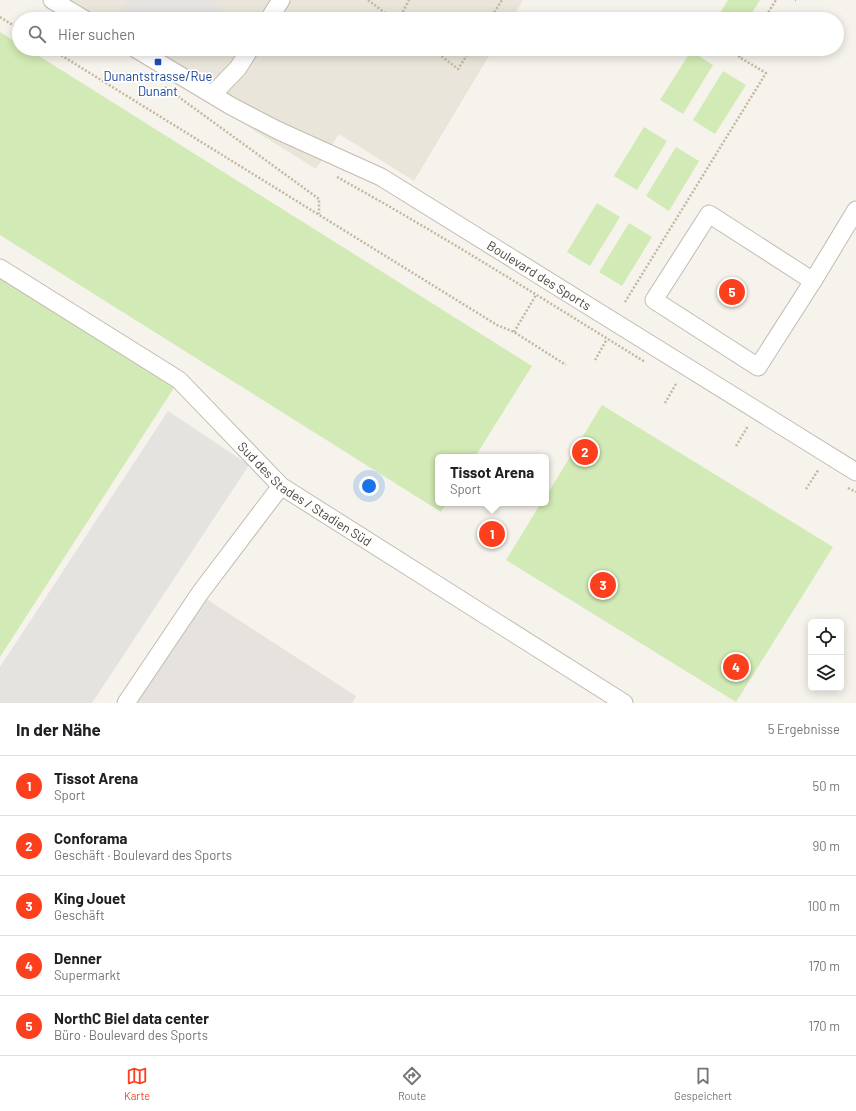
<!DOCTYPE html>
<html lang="de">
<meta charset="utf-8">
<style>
body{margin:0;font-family:Barlow,sans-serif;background:#f2f2f2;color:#202124}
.controls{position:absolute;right:12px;bottom:12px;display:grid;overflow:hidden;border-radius:6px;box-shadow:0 2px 10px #0003}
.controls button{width:36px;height:36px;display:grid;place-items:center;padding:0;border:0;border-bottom:1px solid #e0e0e0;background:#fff;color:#202124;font:20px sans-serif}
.you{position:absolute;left:369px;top:486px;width:14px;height:14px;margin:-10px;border:3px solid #fff;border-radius:50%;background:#1a73e8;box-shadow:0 0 0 6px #1a73e833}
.badge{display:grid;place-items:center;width:26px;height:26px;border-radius:50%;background:#fc3f1d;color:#fff;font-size:13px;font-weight:700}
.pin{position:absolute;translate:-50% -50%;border:2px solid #fff;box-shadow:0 1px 4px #0006}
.popup{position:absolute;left:435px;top:454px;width:114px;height:52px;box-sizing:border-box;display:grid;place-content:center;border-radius:6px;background:#fff;filter:drop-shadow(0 1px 3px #0005);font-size:13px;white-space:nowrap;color:#757577}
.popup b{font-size:15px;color:#202124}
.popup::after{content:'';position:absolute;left:50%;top:100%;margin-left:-8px;border:8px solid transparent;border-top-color:#fff}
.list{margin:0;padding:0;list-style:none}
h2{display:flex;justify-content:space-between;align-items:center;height:52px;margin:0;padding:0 16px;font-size:17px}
h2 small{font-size:13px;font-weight:400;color:#757577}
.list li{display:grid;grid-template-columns:26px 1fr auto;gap:12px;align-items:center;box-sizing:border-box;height:60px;padding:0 16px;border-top:1px solid #e0e0e0}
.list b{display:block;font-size:15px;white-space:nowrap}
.list p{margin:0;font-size:13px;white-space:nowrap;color:#757577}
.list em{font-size:13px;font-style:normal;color:#757577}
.icon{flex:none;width:22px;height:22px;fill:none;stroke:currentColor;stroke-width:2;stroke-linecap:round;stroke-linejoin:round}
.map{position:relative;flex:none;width:856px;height:703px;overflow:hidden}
.search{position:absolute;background:#fff;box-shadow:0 2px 10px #0003;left:12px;right:12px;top:12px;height:44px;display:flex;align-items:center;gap:10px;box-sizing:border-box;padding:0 14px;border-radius:22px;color:#757577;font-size:15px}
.sheet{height:352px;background:#fff}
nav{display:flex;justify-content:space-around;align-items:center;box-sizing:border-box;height:56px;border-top:1px solid #e0e0e0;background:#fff;font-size:11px;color:#757577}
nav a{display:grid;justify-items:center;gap:2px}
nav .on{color:#fc3f1d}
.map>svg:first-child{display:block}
</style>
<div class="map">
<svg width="856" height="703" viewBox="0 0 856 703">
<rect width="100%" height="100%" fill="#f6f3ec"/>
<path fill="#eae5da" d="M45,0H523L512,19H75Z
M124,49H493L414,181L339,134L316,169Z"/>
<path fill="#e6e2dd" d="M200,593L211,602L356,696L352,703H126Z"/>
<path fill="#d2eab5" d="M728,0H760L748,19H719L717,18Z
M0,32L19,44V49H28L532,366L475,457H438V503H447L441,512L0,235Z
M691,51L713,65L683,114L660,100Z
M723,71L746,85L715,134L693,120Z
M644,127L667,141L637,190L614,176Z
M676,147L699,161L669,211L646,196Z
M597,203L620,217L590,266L567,252Z
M629,223L652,237L622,286L599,272Z
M0,268L179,380L0,657Z
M602,405L833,547L736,702L506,560L541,503H546V496Z"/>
<path fill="#e5e3e0" d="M129,0H216L213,4L234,18L233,19H130L120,13Z
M168,411L249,465L92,703H0V667Z"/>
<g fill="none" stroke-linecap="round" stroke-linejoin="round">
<defs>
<g id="minor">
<path d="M52,0L84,19"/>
<path d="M269,19L281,0"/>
<path id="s1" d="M136,49L231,106L277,130L381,177L856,472"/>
<path d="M213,94L238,68L250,49"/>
<path d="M709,214L813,281L758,367L654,300Z"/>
<path id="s2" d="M0,268L179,380L281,486L624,703"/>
<path d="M813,281L856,210"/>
<path d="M126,703L200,593L281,486"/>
</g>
</defs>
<use href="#minor" stroke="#c2bbae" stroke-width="19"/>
<path stroke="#c4b79f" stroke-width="2.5" stroke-dasharray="2 2" stroke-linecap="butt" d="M368,0L393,19
M795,0H796
M0,17L19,29
M399,19L409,0
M490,19L502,0
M764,19L776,0
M51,49L497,325L514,332L566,365
M432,49L458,69L471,49
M165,87L319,199V214
M337,177C442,235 543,299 645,362
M625,302L766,73L739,57L745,49
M514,332L536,295
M595,360L607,339
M665,403L677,382
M736,446L748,426
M848,488L856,492
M806,489L819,469"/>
<use href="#minor" stroke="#fff" stroke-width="17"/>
</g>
<rect fill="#1a4fb4" stroke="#fff" stroke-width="1.5" x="154" y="58" width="8" height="8" rx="2"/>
<g text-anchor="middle" stroke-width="3.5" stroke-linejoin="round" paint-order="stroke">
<g font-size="13" fill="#164399" stroke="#fff">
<text x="158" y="81">Dunantstrasse/Rue<tspan x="158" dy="15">Dunant</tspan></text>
</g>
<g font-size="13" fill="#4b4439" stroke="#fff">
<text dy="5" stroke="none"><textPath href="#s1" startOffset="463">Boulevard des Sports</textPath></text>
<text dy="5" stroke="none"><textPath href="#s2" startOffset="382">Sud des Stades / Stadien Süd</textPath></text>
</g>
</g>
</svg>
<div class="controls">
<button><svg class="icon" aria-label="locate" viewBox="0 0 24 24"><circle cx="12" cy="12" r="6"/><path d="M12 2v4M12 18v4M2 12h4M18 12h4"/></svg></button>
<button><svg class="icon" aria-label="layers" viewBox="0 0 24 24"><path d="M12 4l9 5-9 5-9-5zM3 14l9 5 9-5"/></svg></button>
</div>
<div class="you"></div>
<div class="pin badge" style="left:492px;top:534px">1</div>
<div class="popup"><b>Tissot Arena</b>Sport</div>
<div class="pin badge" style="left:585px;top:452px">2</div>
<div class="pin badge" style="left:603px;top:585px">3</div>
<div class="pin badge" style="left:736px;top:667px">4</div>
<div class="pin badge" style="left:732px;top:292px">5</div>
<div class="search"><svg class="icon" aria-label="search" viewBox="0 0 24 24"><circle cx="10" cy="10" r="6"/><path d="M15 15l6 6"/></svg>Hier suchen</div>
</div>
<section class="sheet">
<h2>In der Nähe<small>5 Ergebnisse</small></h2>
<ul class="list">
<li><span class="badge">1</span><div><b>Tissot Arena</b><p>Sport</p></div><em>50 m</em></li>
<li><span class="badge">2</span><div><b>Conforama</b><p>Geschäft · Boulevard des Sports</p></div><em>90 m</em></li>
<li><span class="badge">3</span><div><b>King Jouet</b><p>Geschäft</p></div><em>100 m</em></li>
<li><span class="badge">4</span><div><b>Denner</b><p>Supermarkt</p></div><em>170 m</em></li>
<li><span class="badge">5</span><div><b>NorthC Biel data center</b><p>Büro · Boulevard des Sports</p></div><em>170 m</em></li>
</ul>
</section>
<nav>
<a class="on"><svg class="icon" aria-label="map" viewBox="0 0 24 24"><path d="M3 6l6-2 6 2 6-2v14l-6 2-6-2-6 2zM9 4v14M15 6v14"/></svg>Karte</a>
<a><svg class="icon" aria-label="directions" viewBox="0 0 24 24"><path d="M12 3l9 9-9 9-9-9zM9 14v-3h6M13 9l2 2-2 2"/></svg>Route</a>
<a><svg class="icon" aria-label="saved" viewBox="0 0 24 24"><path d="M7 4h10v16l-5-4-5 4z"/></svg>Gespeichert</a>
</nav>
